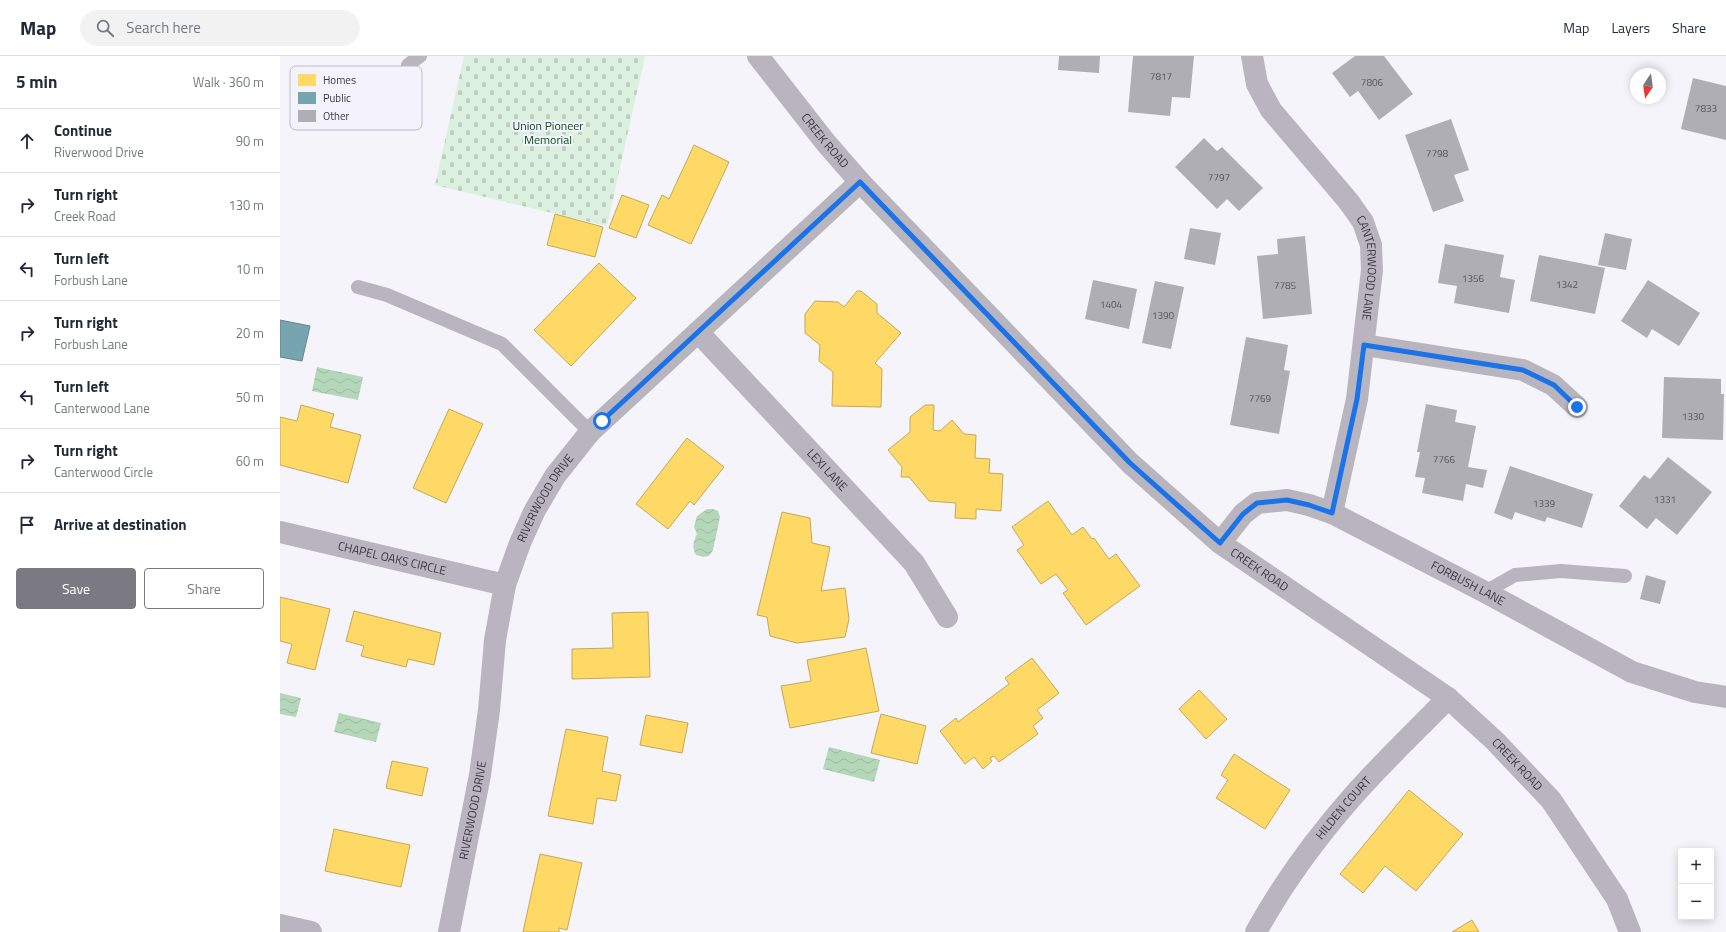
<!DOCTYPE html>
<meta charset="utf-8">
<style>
body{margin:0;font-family:"Titillium Web",sans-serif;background:#f2f2f3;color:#1f2937}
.controls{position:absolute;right:12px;bottom:12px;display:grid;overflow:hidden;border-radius:4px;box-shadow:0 2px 10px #0003}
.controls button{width:36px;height:36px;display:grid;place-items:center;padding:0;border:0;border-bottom:1px solid #e0e1e3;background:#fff;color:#1f2937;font:20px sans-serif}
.compass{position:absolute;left:1350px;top:12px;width:36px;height:36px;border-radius:50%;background:#fff;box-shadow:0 2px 10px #0003;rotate:193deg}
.stop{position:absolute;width:12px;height:12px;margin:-9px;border:3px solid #1a73e8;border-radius:50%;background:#fff}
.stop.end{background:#1a73e8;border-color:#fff;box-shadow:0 1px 4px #0008}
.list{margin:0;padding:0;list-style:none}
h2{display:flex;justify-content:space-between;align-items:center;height:52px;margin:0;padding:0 16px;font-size:17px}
h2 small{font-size:13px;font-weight:400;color:#747a83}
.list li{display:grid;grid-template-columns:26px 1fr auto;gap:12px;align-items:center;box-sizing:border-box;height:64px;padding:0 16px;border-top:1px solid #e0e1e3}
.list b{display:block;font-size:15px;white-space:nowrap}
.list p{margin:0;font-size:13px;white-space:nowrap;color:#747a83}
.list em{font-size:13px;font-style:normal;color:#747a83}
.actions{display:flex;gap:8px;padding:12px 16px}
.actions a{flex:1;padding:9px 0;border:1px solid #7b7982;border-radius:4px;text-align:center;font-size:14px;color:#7b7982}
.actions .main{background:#7b7982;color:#fff}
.icon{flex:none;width:22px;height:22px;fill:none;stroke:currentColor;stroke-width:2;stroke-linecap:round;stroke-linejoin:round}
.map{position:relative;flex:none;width:1446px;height:876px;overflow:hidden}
header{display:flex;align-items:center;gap:24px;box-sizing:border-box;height:56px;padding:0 20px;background:#fff;border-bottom:1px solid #e0e1e3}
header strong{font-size:19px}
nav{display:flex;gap:22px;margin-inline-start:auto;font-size:14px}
.search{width:280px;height:36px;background:#f2f2f3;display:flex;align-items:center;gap:10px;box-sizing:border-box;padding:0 14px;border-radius:22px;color:#747a83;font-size:15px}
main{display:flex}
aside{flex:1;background:#fff}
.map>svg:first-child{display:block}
</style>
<header>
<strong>Map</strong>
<div class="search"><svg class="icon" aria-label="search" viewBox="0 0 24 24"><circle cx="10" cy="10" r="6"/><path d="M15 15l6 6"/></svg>Search here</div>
<nav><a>Map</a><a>Layers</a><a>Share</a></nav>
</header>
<main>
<aside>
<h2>5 min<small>Walk · 360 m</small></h2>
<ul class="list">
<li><svg class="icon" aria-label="ahead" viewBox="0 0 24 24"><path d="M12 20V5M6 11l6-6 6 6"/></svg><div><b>Continue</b><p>Riverwood Drive</p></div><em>90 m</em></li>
<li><svg class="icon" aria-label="right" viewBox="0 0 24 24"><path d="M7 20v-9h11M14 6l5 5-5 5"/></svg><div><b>Turn right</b><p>Creek Road</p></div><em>130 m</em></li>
<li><svg class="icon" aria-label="left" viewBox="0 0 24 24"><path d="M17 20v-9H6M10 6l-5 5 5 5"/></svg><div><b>Turn left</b><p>Forbush Lane</p></div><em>10 m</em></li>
<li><svg class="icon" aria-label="right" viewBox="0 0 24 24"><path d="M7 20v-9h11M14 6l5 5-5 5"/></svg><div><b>Turn right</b><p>Forbush Lane</p></div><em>20 m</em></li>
<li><svg class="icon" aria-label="left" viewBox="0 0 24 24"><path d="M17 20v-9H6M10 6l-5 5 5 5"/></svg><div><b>Turn left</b><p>Canterwood Lane</p></div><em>50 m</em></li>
<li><svg class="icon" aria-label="right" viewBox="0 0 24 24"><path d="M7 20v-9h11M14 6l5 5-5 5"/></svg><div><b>Turn right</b><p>Canterwood Circle</p></div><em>60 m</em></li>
<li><svg class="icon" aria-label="arrive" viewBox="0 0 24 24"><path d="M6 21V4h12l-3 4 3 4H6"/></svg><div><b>Arrive at destination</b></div></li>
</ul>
<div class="actions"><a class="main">Save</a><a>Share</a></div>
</aside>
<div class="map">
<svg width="1446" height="876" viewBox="0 0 1446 876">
<defs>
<pattern id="cemetery-stones" width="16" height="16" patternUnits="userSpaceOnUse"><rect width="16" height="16" fill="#dcf0e0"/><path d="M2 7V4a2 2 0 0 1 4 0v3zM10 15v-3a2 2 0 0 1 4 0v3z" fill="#becec1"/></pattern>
<pattern id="water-waves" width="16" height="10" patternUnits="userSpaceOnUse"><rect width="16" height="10" fill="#b5d7b9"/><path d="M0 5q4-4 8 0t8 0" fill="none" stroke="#9cb9a0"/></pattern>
</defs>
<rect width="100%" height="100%" fill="#f5f4fa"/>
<path fill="url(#cemetery-stones)" d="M184,0H365L327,170L155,129Z"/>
<path fill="url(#water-waves)" d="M37,311L83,321L78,344L32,335Z
M427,453H433L438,455L440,461L433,494L429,500L423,501L416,499C412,492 413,486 417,478L414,471L417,460Z
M0,637L21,642L16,661L0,658Z
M59,657L101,667L96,686L54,676Z
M549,691L600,704L594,726L543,713Z"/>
<path fill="#ffd966" stroke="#c4a85b" d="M414,89L449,106L411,188L368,169L382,139L389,143Z
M342,139L369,149L356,182L329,172Z
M275,158L323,171L315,201L267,189Z
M319,207L356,242L291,310L254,274Z
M577,235H581L597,248V257L621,277L595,307L602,313L601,351L552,350L553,316L539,305L540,289L525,277V258L535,245L558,246L564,251Z
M21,349L54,358L50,371L81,379L68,427L0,409V361L17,365Z
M645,349H654L653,374L660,375L672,364L684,378L696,379L695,402L710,403L709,417L723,418L721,455L696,453V463L675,462L676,447L649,445L629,421H621L622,411L608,394L630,376V361Z
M169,353L203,368L166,447L133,432Z
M407,382L444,411L414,449L410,445L388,473L356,448Z
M768,445L792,479L803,471L812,483L814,482L829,503L836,498L860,530L806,569L783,537L788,534L776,518L761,528L737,494L744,489L732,471Z
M502,456L530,462L532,487L550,491L541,535L565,532L569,563L565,581L517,587L490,580L487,561L477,559Z
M0,541L50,553L35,614L7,607L12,588L0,585Z
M74,555L161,577L154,609L128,603L126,611L81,600L84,590L66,585Z
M368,556L370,621L292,623V593L333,592L332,557Z
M586,592L599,655L510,672L501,630L531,625L527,604Z
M752,602L779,637L757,654L763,662L753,670L758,678L719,706L714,700L710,702L712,705L703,713L694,701L685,708L660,675L676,662L678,666L729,628L725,622Z
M919,634L947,663L926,683L899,653Z
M601,658L646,670L637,708L591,697Z
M366,659L408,667L402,697L360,689Z
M286,673L328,681L322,715L341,719L336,745L317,742L313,768L268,760Z
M954,698L1010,734L985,773L936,742L948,724L941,719Z
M112,705L148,712L142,740L106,732Z
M1129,734L1183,778L1136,835L1105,810L1083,837L1060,818Z
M54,773L130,789L121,831L45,815Z
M260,798L302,807L287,874L279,872V876H243Z
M1192,864L1199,876H1172Z"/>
<path fill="#76a5af" stroke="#64848e" d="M0,264L30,270L22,305L0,301Z"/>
<path fill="#afaeb4" d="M779,0H820L819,17L778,14Z
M853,0H914L910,42L892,41L890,60L848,56Z
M1075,0H1104L1133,38L1099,64L1078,35L1070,41L1052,17Z
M1413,22L1446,30V84L1401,73Z
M1171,63L1189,114L1174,119L1184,145L1153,156L1125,79Z
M924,82L937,95L942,91L983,132L959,155L947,143L937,153L895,111Z
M910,172L941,177L935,209L904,203Z
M1325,177L1352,183L1346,214L1318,209Z
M1025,180L1032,258L983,263L977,200L998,198L997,183Z
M1165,188L1224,199L1220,221L1235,224L1229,257L1174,247L1177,230L1158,227Z
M1259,199L1325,212L1315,258L1250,245Z
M813,224L857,233L849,273L805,263Z
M1368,224L1420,257L1399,290L1372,273L1367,282L1341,265Z
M875,225L904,231L891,293L862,287Z
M966,281L1008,289L1004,314L1010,315L999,378L950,369Z
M1384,321L1441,323V338H1444L1443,384L1382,382Z
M1146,348L1177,354L1175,366L1196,370L1188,411L1207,414L1203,432L1186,428L1183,445L1142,437L1145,422L1135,421L1140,396H1137Z
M1388,401L1432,436L1397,479L1376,462L1367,473L1339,450L1364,419L1370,423Z
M1230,410L1313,438L1302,472L1267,461L1265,466L1235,456L1232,464L1214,457Z
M1366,519L1386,525L1380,548L1360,543Z"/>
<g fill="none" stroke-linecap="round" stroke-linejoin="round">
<path stroke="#b8b5be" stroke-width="14" d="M128,9L140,0
M78,231L107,239L222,288L310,376
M1205,536L1235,519L1281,515L1345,520"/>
<g stroke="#b8b5be" stroke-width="22">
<path id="s1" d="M972,0L977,28L991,54L1069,146L1083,166L1091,189L1092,214L1077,343L1052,457"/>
<path id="s2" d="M418,276L634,507L667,561"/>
<path d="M1084,289L1243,314L1273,329L1297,351"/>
<path id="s3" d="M0,476L225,529"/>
<path d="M0,869L31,876"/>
<path id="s4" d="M169,876L200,719L209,654L215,584L225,529L240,487L255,454L275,420L310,376L580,126"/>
<path id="s5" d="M976,876C1003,827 1036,782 1073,740C1103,706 1137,674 1168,642"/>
</g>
<g stroke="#b8b5be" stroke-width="22">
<path id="s6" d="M478,0L546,87L580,126L850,407L940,487L1168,642L1215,685L1271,744L1337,843L1350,876"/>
<path id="s7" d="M940,487L963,458L977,447L1007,444L1029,449L1052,457L1205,536L1352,616L1415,636L1446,641"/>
</g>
</g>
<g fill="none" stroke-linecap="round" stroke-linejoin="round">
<path stroke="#1a73e8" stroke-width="5" d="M322,365L580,126L850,407L940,487L963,458L977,447L1007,444L1029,449L1052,457L1077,343L1084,289L1243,314L1274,329L1297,351"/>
</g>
<g text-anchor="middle" stroke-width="4" stroke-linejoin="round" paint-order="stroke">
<g font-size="10" fill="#56555e">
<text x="881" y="24">7817</text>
<text x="1092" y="30">7806</text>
<text x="1426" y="56">7833</text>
<text x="1157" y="101">7798</text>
<text x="939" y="125">7797</text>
<text x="1193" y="226">1356</text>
<text x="1287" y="232">1342</text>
<text x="1005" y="233">7785</text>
<text x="831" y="252">1404</text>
<text x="883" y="263">1390</text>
<text x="980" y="346">7769</text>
<text x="1413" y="364">1330</text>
<text x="1164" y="407">7766</text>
<text x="1385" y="447">1331</text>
<text x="1264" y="451">1339</text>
</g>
<g font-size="12" fill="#055219" stroke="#f4f2fc">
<text x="268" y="74">Union Pioneer<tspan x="268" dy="14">Memorial</tspan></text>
</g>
<g font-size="12" fill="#393741" stroke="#f4f2fc">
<text dy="4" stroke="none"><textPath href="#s6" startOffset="108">CREEK ROAD</textPath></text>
<text dy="4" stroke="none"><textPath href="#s1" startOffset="250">CANTERWOOD LANE</textPath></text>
<text dy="4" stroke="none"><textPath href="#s2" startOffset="189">LEXI LANE</textPath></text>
<text dy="4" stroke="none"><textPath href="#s4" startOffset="448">RIVERWOOD DRIVE</textPath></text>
<text dy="4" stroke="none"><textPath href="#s3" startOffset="115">CHAPEL OAKS CIRCLE</textPath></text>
<text dy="4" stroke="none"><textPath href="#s6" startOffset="720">CREEK ROAD</textPath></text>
<text dy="4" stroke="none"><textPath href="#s7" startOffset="285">FORBUSH LANE</textPath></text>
<text dy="4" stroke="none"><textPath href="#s6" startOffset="1044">CREEK ROAD</textPath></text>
<text dy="4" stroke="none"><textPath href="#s5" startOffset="152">HILDEN COURT</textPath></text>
<text dy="4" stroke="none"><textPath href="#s4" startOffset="124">RIVERWOOD DRIVE</textPath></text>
</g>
</g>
<rect x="10" y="10" width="132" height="64" rx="6" fill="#f4f2fc" stroke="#bcbac4" stroke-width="1"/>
<rect x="18" y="18" width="18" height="12" fill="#ffd966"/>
<rect x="18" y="36" width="18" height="12" fill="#76a5af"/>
<rect x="18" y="54" width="18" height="12" fill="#afaeb4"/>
<g font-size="11" fill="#393741">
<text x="43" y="28">Homes</text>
<text x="43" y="46">Public</text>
<text x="43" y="64">Other</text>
</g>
</svg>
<div class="controls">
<button>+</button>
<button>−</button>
</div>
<svg class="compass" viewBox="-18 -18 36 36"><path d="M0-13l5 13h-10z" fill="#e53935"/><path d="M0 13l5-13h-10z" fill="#747a83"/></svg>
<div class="stop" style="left:322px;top:365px"></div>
<div class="stop end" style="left:1297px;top:351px"></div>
</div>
</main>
